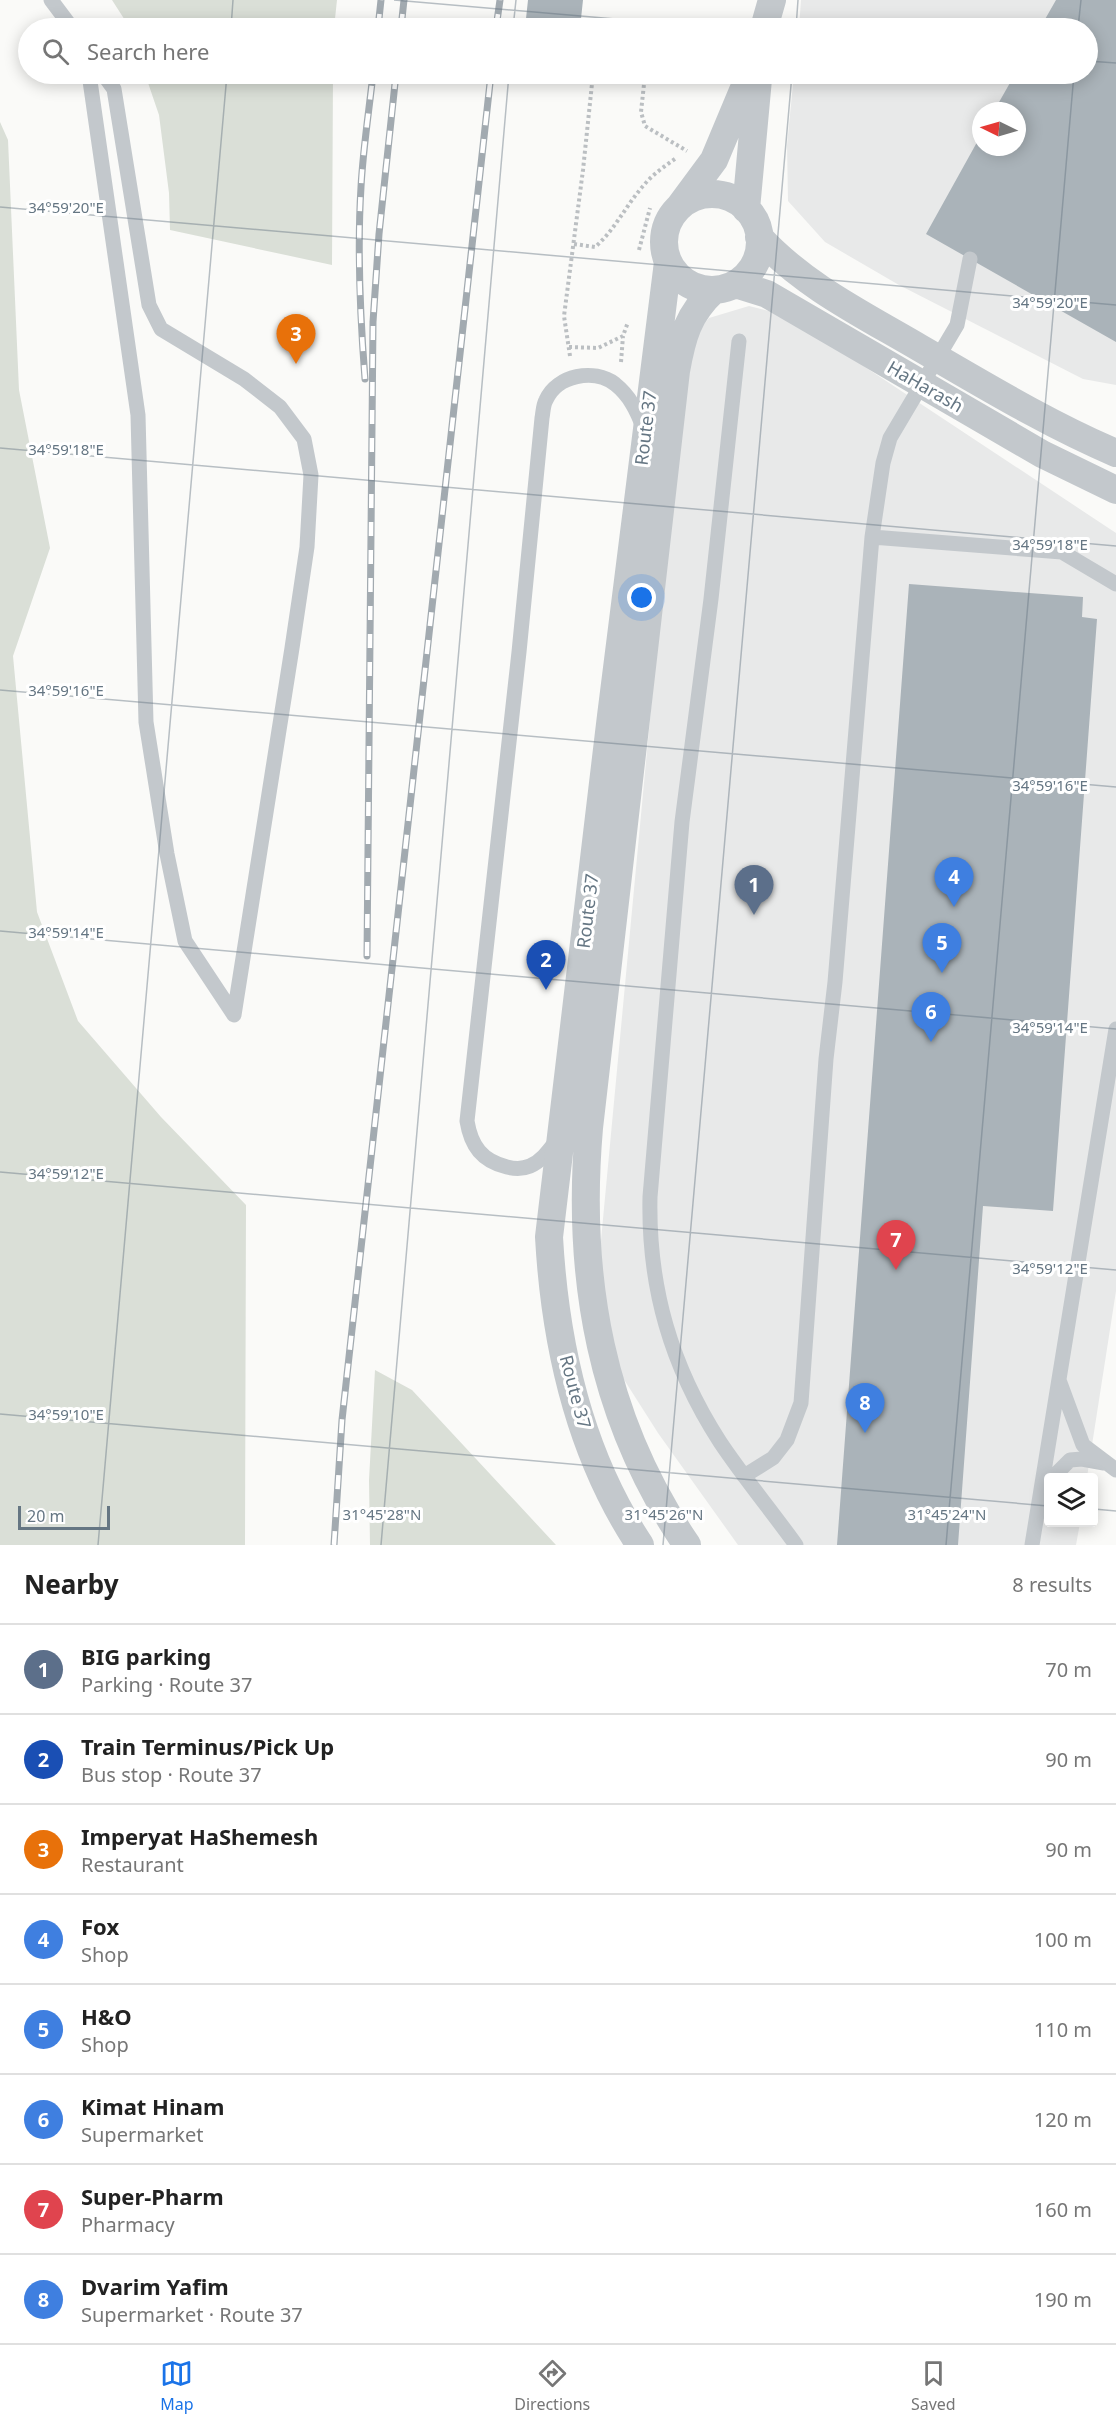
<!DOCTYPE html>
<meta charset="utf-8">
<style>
body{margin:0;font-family:"Noto Sans",sans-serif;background:#f2f2f2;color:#222}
.controls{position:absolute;right:18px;bottom:18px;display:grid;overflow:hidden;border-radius:6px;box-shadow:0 3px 15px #0003}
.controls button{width:54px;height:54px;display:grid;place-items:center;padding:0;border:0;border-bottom:2px solid #e0e0e0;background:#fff;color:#222;font:30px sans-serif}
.compass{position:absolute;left:972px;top:102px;width:54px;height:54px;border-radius:50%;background:#fff;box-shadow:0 3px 15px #0003;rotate:275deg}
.scale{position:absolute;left:18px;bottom:15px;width:92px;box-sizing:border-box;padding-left:6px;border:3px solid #657683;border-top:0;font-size:16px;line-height:21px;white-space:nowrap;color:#657683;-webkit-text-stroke:4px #fff;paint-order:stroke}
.you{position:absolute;left:642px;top:598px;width:21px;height:21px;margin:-15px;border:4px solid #fff;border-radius:50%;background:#1a73e8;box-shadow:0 0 0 9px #1a73e833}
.badge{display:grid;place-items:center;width:39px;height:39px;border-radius:50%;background:#1a73e8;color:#fff;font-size:20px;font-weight:700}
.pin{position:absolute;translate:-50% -50px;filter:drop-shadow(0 2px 3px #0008)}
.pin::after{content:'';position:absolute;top:32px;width:21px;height:18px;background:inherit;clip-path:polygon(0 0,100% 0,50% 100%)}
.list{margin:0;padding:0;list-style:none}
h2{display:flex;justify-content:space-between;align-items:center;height:78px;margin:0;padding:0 24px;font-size:26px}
h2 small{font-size:20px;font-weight:400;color:#767676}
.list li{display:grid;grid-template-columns:39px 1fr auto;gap:18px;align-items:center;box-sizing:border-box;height:90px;padding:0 24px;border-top:2px solid #e0e0e0}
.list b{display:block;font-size:22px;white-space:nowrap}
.list p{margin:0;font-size:20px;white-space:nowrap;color:#767676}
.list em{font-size:20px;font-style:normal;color:#767676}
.icon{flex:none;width:33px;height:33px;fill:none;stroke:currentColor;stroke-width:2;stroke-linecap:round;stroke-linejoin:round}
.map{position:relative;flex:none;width:1116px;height:1545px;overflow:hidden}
.search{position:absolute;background:#fff;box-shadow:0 3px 15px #0003;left:18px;right:18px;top:18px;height:66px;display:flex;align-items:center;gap:15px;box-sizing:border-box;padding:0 21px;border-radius:33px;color:#767676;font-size:22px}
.sheet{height:798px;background:#fff}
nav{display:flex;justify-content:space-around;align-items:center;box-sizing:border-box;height:84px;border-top:2px solid #e0e0e0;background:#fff;font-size:16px;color:#767676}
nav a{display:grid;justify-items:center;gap:3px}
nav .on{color:#1a73e8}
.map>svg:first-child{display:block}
</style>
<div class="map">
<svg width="1116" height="1545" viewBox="0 0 1116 1545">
<rect width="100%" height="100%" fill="#fafaf8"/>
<path fill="#e8e9e9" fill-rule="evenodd" d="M801,0H1116V385L1083,379L899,285L825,242L788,201L787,145L794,74H1088V28H799ZM981,111H1017V147H981Z
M749,306L788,316L1116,533V1291L1087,1477L1048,1478V1522L1080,1523L1076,1545H738L658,1433L623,1378L595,1304L685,347L709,318Z"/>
<path fill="#dadfd7" d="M112,0H337L334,28H130Z
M145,74H333L332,265L170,230L169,193L159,115Z
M0,122L8,140L19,390L50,548L13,656L37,912L78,1021L161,1117L246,1205L245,1545H0Z
M375,1370L412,1390L556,1545H370L369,1480Z"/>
<path fill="#aab3b9" d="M528,0H583L580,28H525Z
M1056,0H1116V342L926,234L981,135V147H1017V111H994L1015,74H1088V28H1040Z
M520,74H576L575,81Z
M909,584L1083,597L1082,617L1097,619L1053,1211L983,1206L958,1545H837Z"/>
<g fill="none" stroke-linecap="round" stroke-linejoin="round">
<path stroke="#bbbfc2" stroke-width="4" stroke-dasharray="3 3" stroke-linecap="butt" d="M625,74L645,75L641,112L645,126L687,151
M574,244L595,247C615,230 626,205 644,185C653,174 665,166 676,158
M639,250L650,208
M569,347L598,348L623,336L628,322
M570,356L564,316L583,170L593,74
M621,362L623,336"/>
<path stroke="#c3c8cc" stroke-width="15" d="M51,0L72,28
M89,74L138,415L146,722L167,854L185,941L234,1015L292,648L307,547L311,475L304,439L280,407L244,379L161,329L149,305L114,89L103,74
M739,341L711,599L682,822L650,1197C648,1287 671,1366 720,1442C744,1478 771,1510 796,1545
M872,537L1062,552L1116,584
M557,1140C550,1149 542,1161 530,1166C523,1169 515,1169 507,1167C482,1161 471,1146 467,1121L519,652L542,418C543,413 543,405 546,400C557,375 594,368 615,384C630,396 637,411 643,427
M1059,1380L1083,1445L1116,1470
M744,1476L773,1458L787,1440L801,1403L826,1059L835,982L872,537L883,463L890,438L957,325L970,259
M1052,1478L1070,1460L1082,1459L1104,1463
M1032,1545L1116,1029"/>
<path stroke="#c3c8cc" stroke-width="28" d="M764,28L772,0
M664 242a48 48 0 1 1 96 0a48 48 0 1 1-96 0Z
M680,206L714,160L750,74
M746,209L758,79
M759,237C804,286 864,315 920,348C984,385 1048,424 1116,453
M735,284L767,294L1042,454L1116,490
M640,1545C580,1455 555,1344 549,1237L611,716L668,262
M687,1545C601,1419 576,1278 589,1128L676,371C682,337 688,314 714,290"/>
<defs>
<path id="rail" d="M378,28L381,0
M401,28L404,0
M496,28L500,0
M365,379C360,315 357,251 361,187C363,149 369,111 373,74
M367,956L373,322L379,234L396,74
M334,1545L342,1420L491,74"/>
</defs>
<use href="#rail" stroke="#a2aab0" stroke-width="7"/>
<use href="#rail" stroke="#fff" stroke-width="4.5" stroke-dasharray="14" stroke-linecap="butt"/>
</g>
<path fill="none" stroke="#657683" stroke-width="1.5" stroke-opacity="0.45" d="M394,0L720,28M231,28L233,0M513,28L516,0M796,28L798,0M1078,28L1081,0M1088,61L1116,63M0,207L1116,305M0,448L1116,546M0,690L1116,787M0,931L1116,1029M0,1172L1116,1270M0,1414L1048,1506M1094,1509L1116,1511M98,1545L227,74M381,1545L509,74M663,1545L792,74M946,1545L1074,74"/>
<g text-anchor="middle" stroke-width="6" stroke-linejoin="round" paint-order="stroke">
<g font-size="18" fill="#657683" stroke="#fff">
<text transform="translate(925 387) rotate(30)" y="6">HaHarash</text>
<text transform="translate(646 428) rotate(-83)" y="6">Route 37</text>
<text transform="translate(588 911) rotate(-83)" y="6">Route 37</text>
<text transform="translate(575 1392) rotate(75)" y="6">Route 37</text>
</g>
</g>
<g font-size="15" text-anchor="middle" fill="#657683" stroke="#fff" stroke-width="6" stroke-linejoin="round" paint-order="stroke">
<text x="66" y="213">34°59'20"E</text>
<text x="1050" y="308">34°59'20"E</text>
<text x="66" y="455">34°59'18"E</text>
<text x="1050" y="550">34°59'18"E</text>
<text x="66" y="696">34°59'16"E</text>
<text x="1050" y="791">34°59'16"E</text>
<text x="66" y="938">34°59'14"E</text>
<text x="1050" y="1033">34°59'14"E</text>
<text x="66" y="1179">34°59'12"E</text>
<text x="1050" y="1274">34°59'12"E</text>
<text x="66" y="1420">34°59'10"E</text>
<text x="382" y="1520">31°45'28"N</text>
<text x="664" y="1520">31°45'26"N</text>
<text x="947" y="1520">31°45'24"N</text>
</g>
</svg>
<div class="controls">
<button><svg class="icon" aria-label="layers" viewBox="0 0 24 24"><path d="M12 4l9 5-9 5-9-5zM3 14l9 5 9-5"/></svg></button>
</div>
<svg class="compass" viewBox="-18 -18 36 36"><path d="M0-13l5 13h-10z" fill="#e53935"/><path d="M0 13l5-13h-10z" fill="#767676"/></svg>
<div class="scale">20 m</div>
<div class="you"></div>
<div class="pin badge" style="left:754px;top:915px;background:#5c6f8a">1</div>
<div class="pin badge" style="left:546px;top:990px;background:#1a4fb4">2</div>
<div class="pin badge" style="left:296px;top:364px;background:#e8710a">3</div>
<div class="pin badge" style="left:954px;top:907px;background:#3f7fe0">4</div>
<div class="pin badge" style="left:942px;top:973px;background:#3f7fe0">5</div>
<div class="pin badge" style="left:931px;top:1042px;background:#3f7fe0">6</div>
<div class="pin badge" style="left:896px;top:1270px;background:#e0444e">7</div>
<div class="pin badge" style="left:865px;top:1433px;background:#3f7fe0">8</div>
<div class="search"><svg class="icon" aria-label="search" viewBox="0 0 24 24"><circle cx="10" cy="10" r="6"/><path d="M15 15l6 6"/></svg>Search here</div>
</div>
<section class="sheet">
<h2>Nearby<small>8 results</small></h2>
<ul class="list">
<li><span class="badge" style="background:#5c6f8a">1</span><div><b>BIG parking</b><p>Parking · Route 37</p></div><em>70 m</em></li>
<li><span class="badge" style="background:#1a4fb4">2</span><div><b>Train Terminus/Pick Up</b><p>Bus stop · Route 37</p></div><em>90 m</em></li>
<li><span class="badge" style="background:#e8710a">3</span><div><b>Imperyat HaShemesh</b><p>Restaurant</p></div><em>90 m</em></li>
<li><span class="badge" style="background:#3f7fe0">4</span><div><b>Fox</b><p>Shop</p></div><em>100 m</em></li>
<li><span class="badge" style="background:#3f7fe0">5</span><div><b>H&amp;O</b><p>Shop</p></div><em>110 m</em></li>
<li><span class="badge" style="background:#3f7fe0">6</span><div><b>Kimat Hinam</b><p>Supermarket</p></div><em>120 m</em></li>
<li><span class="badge" style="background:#e0444e">7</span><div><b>Super-Pharm</b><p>Pharmacy</p></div><em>160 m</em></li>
<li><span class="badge" style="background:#3f7fe0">8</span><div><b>Dvarim Yafim</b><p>Supermarket · Route 37</p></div><em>190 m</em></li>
</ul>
</section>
<nav>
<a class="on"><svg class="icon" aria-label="map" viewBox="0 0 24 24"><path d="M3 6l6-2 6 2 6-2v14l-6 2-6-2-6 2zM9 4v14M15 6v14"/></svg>Map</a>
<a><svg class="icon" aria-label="directions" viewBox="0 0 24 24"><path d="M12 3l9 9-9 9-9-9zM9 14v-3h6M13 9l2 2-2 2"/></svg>Directions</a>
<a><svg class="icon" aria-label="saved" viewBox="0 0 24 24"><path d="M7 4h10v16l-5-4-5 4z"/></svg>Saved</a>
</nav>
